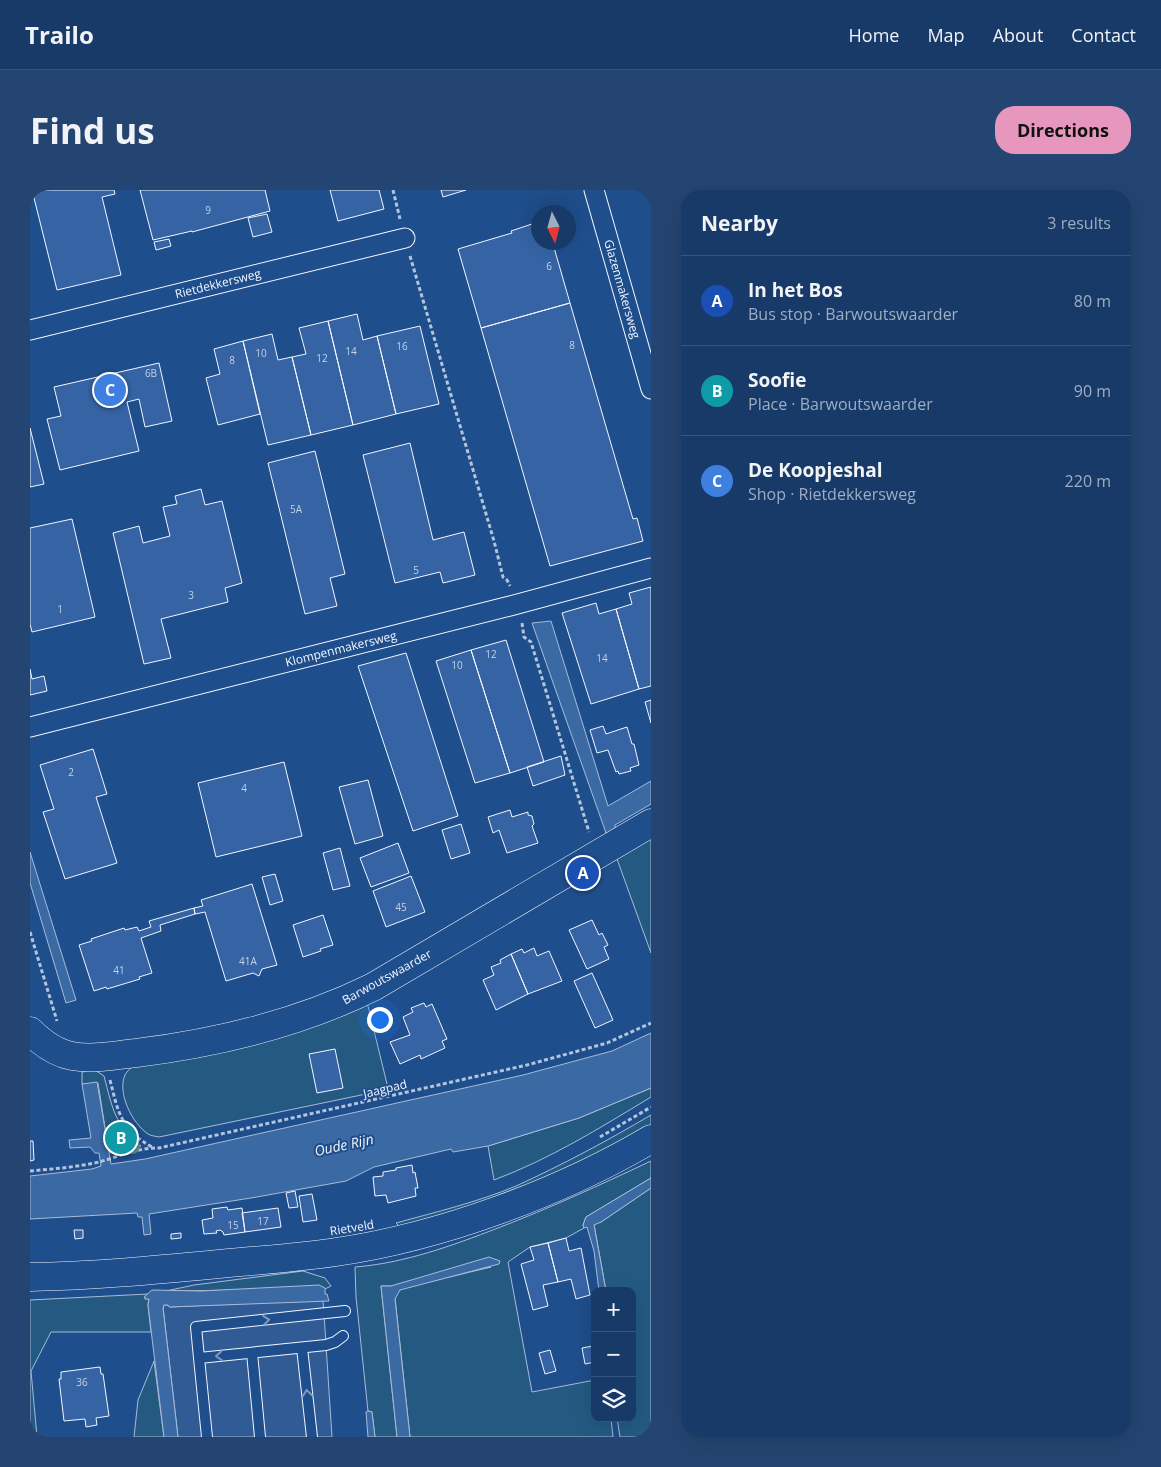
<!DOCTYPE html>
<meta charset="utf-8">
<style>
body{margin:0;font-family:"Open Sans",sans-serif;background:#244571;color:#f1f3f6}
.controls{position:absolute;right:15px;bottom:15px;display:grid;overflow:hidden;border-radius:10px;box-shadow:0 5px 20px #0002}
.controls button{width:45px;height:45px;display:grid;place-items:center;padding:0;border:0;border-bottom:1px solid #36547d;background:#173a69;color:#f1f3f6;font:25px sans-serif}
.compass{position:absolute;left:501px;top:15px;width:45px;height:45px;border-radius:50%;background:#173a69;box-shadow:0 5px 20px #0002;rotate:174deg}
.you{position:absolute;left:349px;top:829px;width:18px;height:18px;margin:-12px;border:4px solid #fff;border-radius:50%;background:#1a73e8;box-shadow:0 0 0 8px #1a73e833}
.badge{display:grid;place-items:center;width:32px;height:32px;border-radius:50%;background:#e797bd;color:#fff;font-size:16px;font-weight:700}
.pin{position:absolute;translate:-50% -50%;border:2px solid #fff;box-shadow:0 1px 5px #0006}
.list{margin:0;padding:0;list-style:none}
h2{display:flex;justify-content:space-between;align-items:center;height:65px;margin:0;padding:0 20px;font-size:21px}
h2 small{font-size:16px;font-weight:400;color:#9eadc0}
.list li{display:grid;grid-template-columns:32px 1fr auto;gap:15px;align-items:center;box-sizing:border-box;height:90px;padding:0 20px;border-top:1px solid #36547d}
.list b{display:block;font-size:19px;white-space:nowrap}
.list p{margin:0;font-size:16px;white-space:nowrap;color:#9eadc0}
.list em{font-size:16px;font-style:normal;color:#9eadc0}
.icon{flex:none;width:28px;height:28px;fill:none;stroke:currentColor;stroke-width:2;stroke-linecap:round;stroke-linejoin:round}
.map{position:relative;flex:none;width:621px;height:1247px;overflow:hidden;border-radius:20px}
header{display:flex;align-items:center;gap:30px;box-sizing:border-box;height:70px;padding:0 25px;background:#173a69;border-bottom:1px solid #36547d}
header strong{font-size:24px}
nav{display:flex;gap:28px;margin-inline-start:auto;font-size:18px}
.intro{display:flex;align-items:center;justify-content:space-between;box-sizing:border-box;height:120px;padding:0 30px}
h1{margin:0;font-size:35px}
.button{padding:12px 22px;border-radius:20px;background:#e797bd;color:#111;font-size:18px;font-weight:700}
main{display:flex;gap:30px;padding:0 30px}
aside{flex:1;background:#173a69;border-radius:20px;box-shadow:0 5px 20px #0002}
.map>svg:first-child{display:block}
</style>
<header>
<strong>Trailo</strong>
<nav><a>Home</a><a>Map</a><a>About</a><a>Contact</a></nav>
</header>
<div class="intro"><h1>Find us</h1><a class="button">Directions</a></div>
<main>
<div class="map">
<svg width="621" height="1247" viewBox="0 0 621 1247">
<rect width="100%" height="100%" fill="#1f4e8c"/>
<path fill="#245a82" stroke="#a8bbd7" d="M621,649V763L587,669Z
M337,812L358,898L341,903L129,947C125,946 121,946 118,944C102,933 87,903 95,885C97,881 101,878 103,876Z
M65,880L74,886C83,920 84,933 111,956L79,963L68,893L52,894V882Z
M621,898V907C570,938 520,969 464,990L458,956L549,928Z
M621,925V937L508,992L443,1017L371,1038L366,1033C406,1022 448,1012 486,996C532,975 577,951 621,925Z
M621,971V988L556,1027L553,1035L554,1038L536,1048L500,1057L478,1072L502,1202L565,1190V1228H581L583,1247H380L365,1108L370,1099L461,1077L361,1096H351L367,1247H345L342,1222L338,1221L326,1107L325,1077C375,1073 421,1056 468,1038C520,1018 570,995 621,971Z
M621,998V1247H590L587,1228H602V1101H576L564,1034L571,1032Z
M273,1081L295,1088L301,1096L295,1099L136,1101L164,1095Z
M118,1104L115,1106V1109L119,1108L118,1115L121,1142H21L1,1181L7,1247H0V1110Z
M124,1171L134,1247H104L108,1210Z"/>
<path fill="#305b95" stroke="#a8bbd7" d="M290,1110L293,1111L294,1124L302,1247H148L133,1117L134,1115H139L140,1117Z"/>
<path fill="#3b69a3" stroke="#a8bbd7" d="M521,431L578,616L621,591V614L585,635V641L576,643L502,433Z
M0,662L46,810L36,813L0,693Z
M621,843V898L549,928L458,956L423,962L421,959L344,977L316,991L221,1008L119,1024L121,1044L114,1045L112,1027H108L107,1023L0,1029V986L62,979L71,976L69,963H65L60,957L40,958L39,950L61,948L52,894L67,892L81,974L115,969L493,885L582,861Z
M621,988V998L571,1032L564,1035L576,1101H569L564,1061L557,1037L554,1038L553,1035L556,1027Z
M459,1067L470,1071L469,1074L370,1100L365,1109L380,1247H367L351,1096H361Z
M289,1095L295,1098V1104H297L299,1111L139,1117L138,1115H134L133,1118L148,1247H134L118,1115L119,1109H115V1106L122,1100L171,1101Z
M338,1221L342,1222L345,1247H338L336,1222Z"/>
<path fill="#3563a3" stroke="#f2f6ff" d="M2,0H84L85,4L72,7L91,85L27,100Z
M110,0H235L240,21L162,42V41L123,50Z
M300,0H349L354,19L308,31Z
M411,0H436L413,7Z
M237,24L242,42L223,47L218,28Z
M508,32V52H527L523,54L540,113L451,138L428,59L482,43L481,41Z
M139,49L141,56L126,60L124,52Z
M540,113L600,319L603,329L607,328L613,351L520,376L451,138Z
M327,124L333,150L347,146L366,224L323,235L298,131Z
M298,131L323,235L281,245L262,167L276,164L269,138Z
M390,136L409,214L366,224L347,146Z
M242,144L248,170L262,167L281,245L238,255L213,151Z
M213,151L230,224L188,235L176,188L190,184L184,159Z
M129,173L142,231L115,237L109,209L97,212L109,261L30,280L17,229L31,226L24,197Z
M0,238L14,294L0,297Z
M380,253L403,350L434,342L445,385L413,393L410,382L365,393L333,265Z
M285,261L315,384L300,388L307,416L275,424L238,273Z
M171,299L175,315L192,311L212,393L195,398L198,412L131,429L141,468L114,474L83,343L109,336L113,353L140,346L133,317L147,314L145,306Z
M42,329L65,427L2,442L0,434V338Z
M621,397V496L609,499L586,419L602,414L599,403Z
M566,413L569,424L586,419L609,499L561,514L532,423Z
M476,450L514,572L480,583L441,460Z
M441,460L480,583L445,593L406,471Z
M376,463L428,626L383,641L328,476Z
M0,479L2,489L14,486L17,501L0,505Z
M621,510V533L615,512Z
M573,536L576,544L597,537L602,554H604L609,575L600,578L601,581L589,584L588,581L586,582L578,560L567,563L560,540Z
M63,559L77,604L66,607L87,673L35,689L13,622L24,619L10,575Z
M531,566L535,585L503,596L497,577Z
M254,572L272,646L186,667L168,593Z
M338,590L353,646L325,654L309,597Z
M480,620L482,627L498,622V625L502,626L504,634L502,636L508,653L477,663L469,640L463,643L458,627Z
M431,634L440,663L421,669L412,640Z
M368,653L379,683L341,697L330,668Z
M310,658L320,696L303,700L293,663Z
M245,684L253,711L240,715L232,687Z
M381,686L395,722L356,737L343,701Z
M222,694L247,775L232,779L229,786L223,783L196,791L175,722L165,724L164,718L173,716L171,710Z
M164,718L165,724L130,735L131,741L111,748L122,783L109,787L110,789L77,799L76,797L64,801L49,755L62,751L61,749L94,738L95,740L107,737L109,741L121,737L119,731Z
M293,725L303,755L290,759L291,761L273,767L263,735Z
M562,730L569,745L572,743L578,755L574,757L579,769L557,779L539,740Z
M504,758L507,766L519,761L532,791L498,804L481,764L492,759L494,763Z
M481,764L498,804L466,820L453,790L464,785L461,777L471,773L470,770Z
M562,783L583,830L565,838L544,791Z
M394,813L396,817L402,814L417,849L412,851L415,858L391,869L390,865L370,874L360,852L380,845L373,827L383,822L381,818Z
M305,859L313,898L287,903L279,864Z
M0,951H3L4,970L0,971Z
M382,975L383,983L385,982L388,998H385L386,1006L358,1013L356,1005L345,1006L343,987L353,986V982L366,980V978Z
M265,1001L268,1017L259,1018L256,1003Z
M282,1004L287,1030L273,1032L269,1006Z
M197,1017L198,1020L212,1018L215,1042L194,1045L193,1042L190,1040L186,1041L187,1043L174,1044L172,1030L183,1028L182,1019Z
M248,1018L251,1037L215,1042L212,1023Z
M44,1040H53V1048L45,1049Z
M151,1043V1048L141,1049V1044Z
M536,1048L539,1061L551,1058L560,1105L546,1109L541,1089L528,1092L518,1053Z
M518,1053L528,1092L513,1095L518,1116L503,1120L491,1074L504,1070L500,1057Z
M563,1156L565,1172L555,1174L552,1158Z
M520,1160L526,1181L515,1184L509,1163Z
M70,1177L71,1184H73L79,1226L66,1228L67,1235L56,1237L55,1229L34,1231L29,1189H31V1182Z"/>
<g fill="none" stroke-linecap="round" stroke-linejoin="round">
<defs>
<path id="lane" d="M272,1158L282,1247
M222,1163L230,1247
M169,1168L166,1137L315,1121
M177,1247L169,1168L296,1155L305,1152L313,1146"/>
<path id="street" d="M564,0L621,199
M0,140L375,48
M0,537L480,416L621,378"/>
<path id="secondary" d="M0,841C12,853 25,863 42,866C63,870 85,865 106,863C187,853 270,833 343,797L621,633
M0,1087C63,1086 126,1080 189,1074C228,1070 267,1068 306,1062C410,1047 530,1003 621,949"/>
</defs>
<use href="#lane" stroke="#f2f6ff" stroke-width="12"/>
<use href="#street" stroke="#f2f6ff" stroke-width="21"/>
<use href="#secondary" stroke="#f2f6ff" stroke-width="29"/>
<path stroke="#b3c4dc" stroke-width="3" stroke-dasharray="4 2.5" stroke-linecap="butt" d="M363,0L370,29
M380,66L464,351L473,387L477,390L480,396
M492,433L494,447L501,452L559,642
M0,742L27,831
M80,890C88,922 91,940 122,957
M570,947L621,917
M89,964L93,960L98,940
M0,981C23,979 47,977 69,972C88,967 109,957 129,958L497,875L577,853L621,833"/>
<use href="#lane" stroke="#1f4e8c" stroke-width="10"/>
<use href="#street" stroke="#1f4e8c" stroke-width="19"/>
<use href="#secondary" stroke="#1f4e8c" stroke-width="28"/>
</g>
<circle fill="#61919a" cx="102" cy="956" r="8"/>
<defs><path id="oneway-chevron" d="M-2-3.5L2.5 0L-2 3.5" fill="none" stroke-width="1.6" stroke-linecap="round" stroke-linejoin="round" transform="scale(1.25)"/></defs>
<g stroke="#7e9ac0">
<use href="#oneway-chevron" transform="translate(236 1130) rotate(-6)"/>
<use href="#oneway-chevron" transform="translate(189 1166) rotate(175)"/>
<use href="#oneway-chevron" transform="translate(277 1203) rotate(-97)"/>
</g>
<g text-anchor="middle" stroke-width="4" stroke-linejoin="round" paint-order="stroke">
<g font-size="10" fill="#c3d1e8">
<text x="178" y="24">9</text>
<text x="519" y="80">6</text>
<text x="542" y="159">8</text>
<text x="372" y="160">16</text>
<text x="321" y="165">14</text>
<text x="231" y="167">10</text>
<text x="292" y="172">12</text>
<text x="202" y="174">8</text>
<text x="121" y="187">6B</text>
<text x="266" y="323">5A</text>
<text x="386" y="384">5</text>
<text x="161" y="409">3</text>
<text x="30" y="423">1</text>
<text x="461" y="468">12</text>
<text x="572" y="472">14</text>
<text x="427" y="479">10</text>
<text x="41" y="586">2</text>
<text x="214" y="602">4</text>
<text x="371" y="721">45</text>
<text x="218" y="775">41A</text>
<text x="89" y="784">41</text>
<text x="233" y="1035">17</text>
<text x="203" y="1039">15</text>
<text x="52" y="1196">36</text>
</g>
<g font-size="12" fill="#f2f6ff" stroke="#1f4e8c">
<text transform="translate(188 94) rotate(-14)" y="4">Rietdekkersweg</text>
<text transform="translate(592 99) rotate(74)" y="4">Glazenmakersweg</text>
<text transform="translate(311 459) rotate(-14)" y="4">Klompenmakersweg</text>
<text transform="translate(357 787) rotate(-29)" y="4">Barwoutswaarder</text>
<text transform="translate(355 899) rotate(-13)" y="4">Jaagpad</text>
<text transform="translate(322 1038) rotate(-9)" y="4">Rietveld</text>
</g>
<g font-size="14" font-style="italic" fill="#f2f6ff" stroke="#1f4e8c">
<text transform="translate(314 955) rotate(-12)" y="5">Oude Rijn</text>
</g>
</g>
</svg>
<div class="controls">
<button>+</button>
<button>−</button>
<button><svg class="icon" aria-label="layers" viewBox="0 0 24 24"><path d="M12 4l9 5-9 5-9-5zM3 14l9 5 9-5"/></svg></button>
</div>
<svg class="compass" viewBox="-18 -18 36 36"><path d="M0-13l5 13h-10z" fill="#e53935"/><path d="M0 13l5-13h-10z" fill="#9eadc0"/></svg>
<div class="you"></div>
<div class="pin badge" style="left:553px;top:683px;background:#1a4fb4">A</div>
<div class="pin badge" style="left:91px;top:948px;background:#0f9aa8">B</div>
<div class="pin badge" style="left:80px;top:200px;background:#3f7fe0">C</div>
</div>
<aside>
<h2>Nearby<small>3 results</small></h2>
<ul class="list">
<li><span class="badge" style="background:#1a4fb4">A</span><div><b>In het Bos</b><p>Bus stop · Barwoutswaarder</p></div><em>80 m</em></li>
<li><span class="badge" style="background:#0f9aa8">B</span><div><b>Soofie</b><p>Place · Barwoutswaarder</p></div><em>90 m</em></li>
<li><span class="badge" style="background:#3f7fe0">C</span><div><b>De Koopjeshal</b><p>Shop · Rietdekkersweg</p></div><em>220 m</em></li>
</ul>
</aside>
</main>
